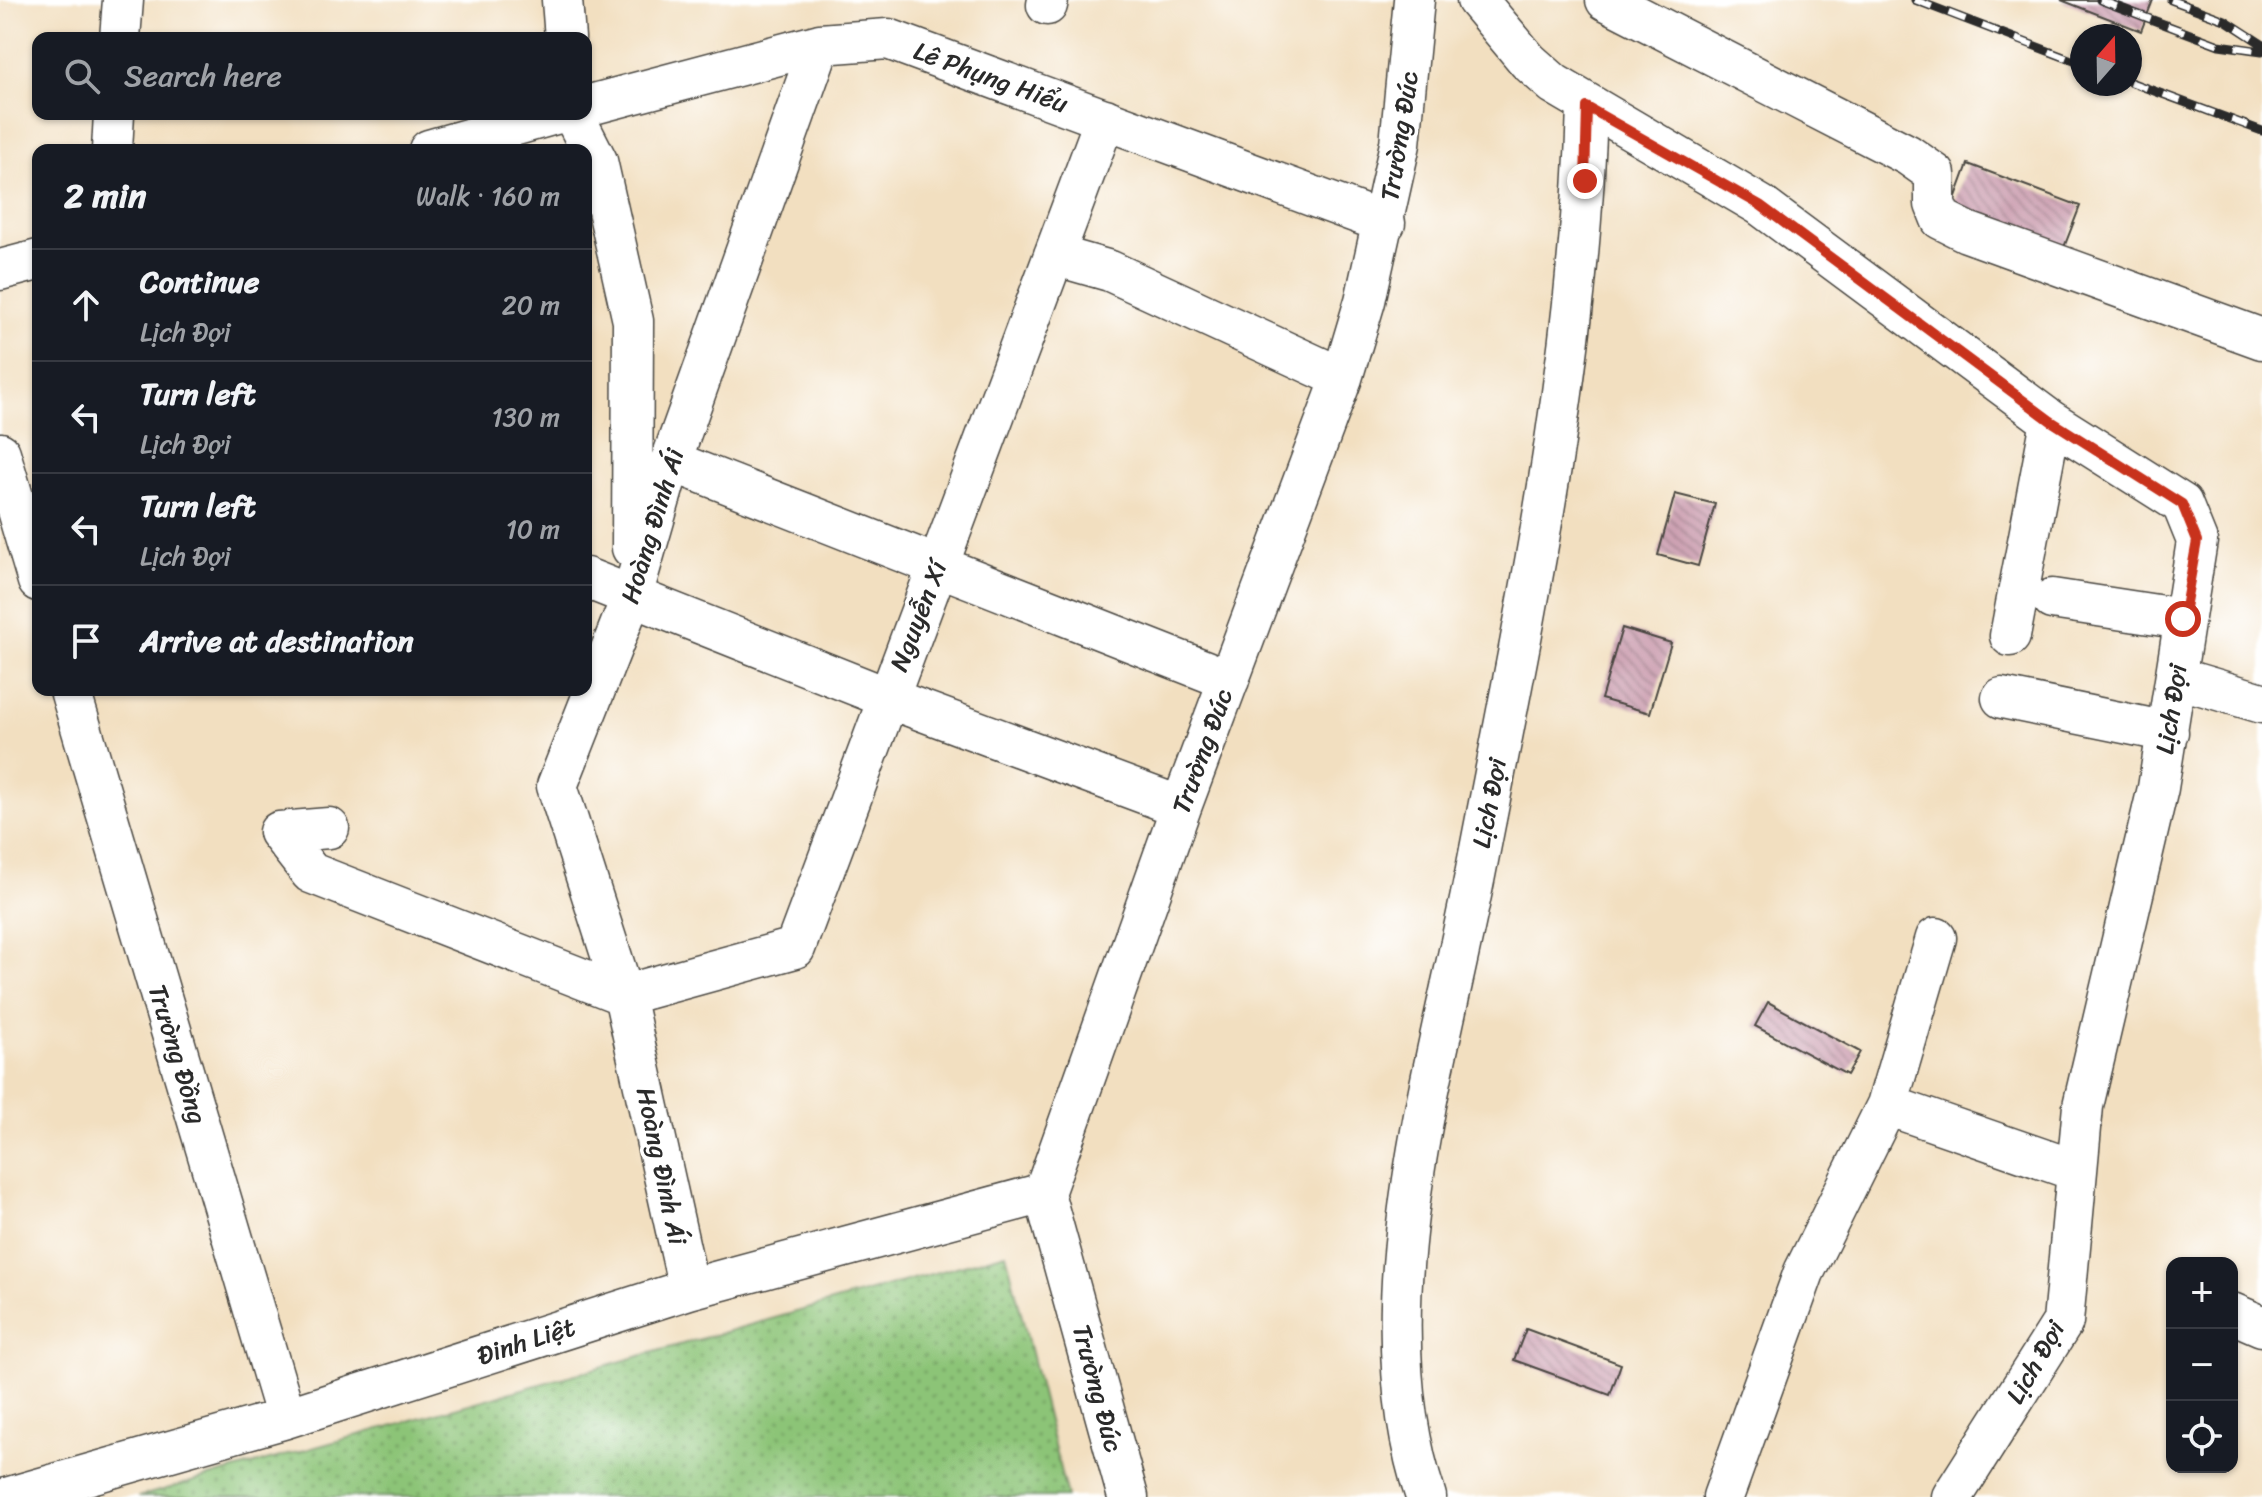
<!DOCTYPE html>
<meta charset="utf-8">
<style>
body{margin:0;font-family:Sriracha,sans-serif;background:#242831;color:#f1f3f6}
.controls{position:absolute;right:24px;bottom:24px;display:grid;overflow:hidden;border-radius:16px;box-shadow:0 2px 6px #0004}
.controls button{width:72px;height:72px;display:grid;place-items:center;padding:0;border:0;border-bottom:2px solid #363941;background:#171b24;color:#f1f3f6;font:40px sans-serif}
.compass{position:absolute;left:2070px;top:24px;width:72px;height:72px;border-radius:50%;background:#171b24;box-shadow:0 2px 6px #0004;rotate:20deg}
.stop{position:absolute;width:24px;height:24px;margin:-18px;border:6px solid #c8321e;border-radius:50%;background:#fff}
.stop.end{background:#c8321e;border-color:#fff;box-shadow:0 2px 8px #0008}
.list{margin:0;padding:0;list-style:none}
h2{display:flex;justify-content:space-between;align-items:center;height:104px;margin:0;padding:0 32px;font-size:34px}
h2 small{font-size:26px;font-weight:400;color:#9ea1a6}
.list li{display:grid;grid-template-columns:52px 1fr auto;gap:24px;align-items:center;box-sizing:border-box;height:112px;padding:0 32px;border-top:2px solid #363941}
.list b{display:block;font-size:30px;white-space:nowrap}
.list p{margin:0;font-size:26px;white-space:nowrap;color:#9ea1a6}
.list em{font-size:26px;font-style:normal;color:#9ea1a6}
.icon{flex:none;width:44px;height:44px;fill:none;stroke:currentColor;stroke-width:2;stroke-linecap:round;stroke-linejoin:round}
.map{position:relative;flex:none;width:2262px;height:1497px;overflow:hidden}
.search{position:absolute;background:#171b24;box-shadow:0 2px 6px #0004;left:32px;top:32px;width:560px;height:88px;display:flex;align-items:center;gap:20px;box-sizing:border-box;padding:0 28px;border-radius:16px;color:#9ea1a6;font-size:30px}
.panel{position:absolute;background:#171b24;box-shadow:0 2px 6px #0004;left:32px;top:144px;width:560px;height:552px;border-radius:16px}
.map>svg:first-child{display:block}
</style>
<div class="map">
<svg width="2262" height="1497" viewBox="0 0 2262 1497">
<defs>
<pattern id="green-dots" width="8" height="8" patternUnits="userSpaceOnUse" patternTransform="scale(2)"><rect width="8" height="8" fill="#8cc477"/><path d="M2 2h.1M6 6h.1" fill="none" stroke="#739f62" stroke-width="1.8" stroke-linecap="round"/></pattern>
<pattern id="building-back-hatch" width="6" height="6" patternUnits="userSpaceOnUse" patternTransform="scale(2)"><rect width="6" height="6" fill="#c999ac"/><path d="M-1 5l2 2M0 0l6 6M5-1l2 2" fill="none" stroke="#a37d8c"/></pattern>
</defs>
<rect width="100%" height="100%" fill="#fff"/>
<filter id="ink" filterUnits="userSpaceOnUse"><feTurbulence type="fractalNoise" baseFrequency=".0125" numOctaves="2"/><feDisplacementMap in="SourceGraphic" scale="16" xChannelSelector="R" yChannelSelector="G"/><feConvolveMatrix kernelMatrix="1 2 1 2 8 2 1 2 1" color-interpolation-filters="sRGB"/></filter>
<filter id="wash" filterUnits="userSpaceOnUse"><feTurbulence type="fractalNoise" baseFrequency=".006" numOctaves="4" result="noise"/><feDisplacementMap in="SourceGraphic" scale="32" xChannelSelector="R" yChannelSelector="G"/><feGaussianBlur stdDeviation="1.8" result="paint"/><feColorMatrix in="noise" values="0 0 0 0 0 0 0 0 0 0 0 0 0 0 0 0 0 1.4 0 .05"/><feComposite in="paint" operator="in"/></filter>
<g filter="url(#wash)">
<rect width="100%" height="100%" fill="#f2dfc0"/>
<path fill="url(#green-dots)" stroke="#5c7851" stroke-width="2" d="M1006,1253L1067,1497H138Z"/>
<g id="blocks">
<path fill="url(#building-back-hatch)" d="M2061,0H2153L2141,31Z
M1968,164L2080,206L2061,255L1950,213Z
M1675,494L1715,504L1698,566L1658,555Z
M1622,628L1671,643L1650,713L1601,699Z
M1768,1002L1860,1052L1847,1075L1755,1026Z
M1526,1329L1621,1364L1610,1395L1514,1360Z"/>
</g>
</g>
<g filter="url(#ink)">
<use href="#blocks" fill-opacity="0" stroke="#494641" stroke-width="2"/>
<g fill="none" stroke-linecap="round" stroke-linejoin="round">
<defs>
<path id="minor" d="M562,0L565,38
M1477,0L1528,61L1554,84L1760,205L2051,421L2182,504L2197,541L2158,788L2083,1106L2063,1322L1952,1497
M1606,0L1908,155L1935,174V204L1941,219L1967,232L2262,339
M1047,5L1048,0
M120,38L123,0
M586,106L820,44L888,39L1385,223
M573,114L597,161L633,321L632,548
M112,150L114,114
M429,150L555,114
M1054,255L1110,271L1342,378
M0,270L38,260
M0,453L38,581
M671,461L1229,680
M586,578L888,698L1181,807
M2052,599L2183,619
M2010,636L2051,421
M2178,678L2262,703
M70,690L286,1418
M2002,698L2168,732
M329,828L279,832L311,873L624,995L795,948L1105,119
M1887,1105L2077,1171
M689,1289L624,995L557,786L632,596L671,461L820,44
M2232,1313L2262,1326
M10,1497L286,1418L689,1289L1044,1193
M1128,1497L1044,1193L1181,807L1342,378L1365,301L1400,144L1414,0
M1426,1497C1360,1304 1439,1063 1476,870C1525,617 1580,365 1587,107
M1723,1497L1804,1272L1887,1105L1936,938"/>
</defs>
<use href="#minor" stroke="#494641" stroke-width="43"/>
<use href="#minor" stroke="#fff" stroke-width="40"/>
<defs>
<path id="rail" d="M1915,0L2082,64
M2100,0L2219,45L2262,51
M2171,0L2225,20L2262,44
M2130,82L2262,131"/>
</defs>
<use href="#rail" stroke="#2b2b2b" stroke-width="9"/>
<use href="#rail" stroke="#fff" stroke-width="6" stroke-dasharray="18" stroke-linecap="butt"/>
</g>
</g>
<g fill="none" stroke-linecap="round" stroke-linejoin="round" filter="url(#ink)">
<path stroke="#c8321e" stroke-width="10" d="M1585,181L1587,107L1760,205L2051,421L2182,504L2197,541L2183,619"/>
</g>
<g text-anchor="middle" stroke-width="7" stroke-linejoin="round" paint-order="stroke">
<g font-size="26" fill="#2b2b2b" stroke="#fff">
<text transform="translate(991 77) rotate(20)" y="9">Lê Phụng Hiểu</text>
<text transform="translate(1399 136) rotate(-81)" y="9">Trường Đúc</text>
<text transform="translate(652 526) rotate(-73)" y="9">Hoàng Đình Ái</text>
<text transform="translate(918 616) rotate(-69)" y="9">Nguyễn Xí</text>
<text transform="translate(2171 709) rotate(-81)" y="9">Lịch Đợi</text>
<text transform="translate(1202 751) rotate(-70)" y="9">Trường Đúc</text>
<text transform="translate(1489 803) rotate(-79)" y="9">Lịch Đợi</text>
<text transform="translate(178 1054) rotate(73)" y="9">Trường Đồng</text>
<text transform="translate(662 1166) rotate(78)" y="9">Hoàng Đình Ái</text>
<text transform="translate(526 1341) rotate(-18)" y="9">Đinh Liệt</text>
<text transform="translate(2035 1362) rotate(-60)" y="9">Lịch Đợi</text>
<text transform="translate(1098 1388) rotate(75)" y="9">Trường Đúc</text>
</g>
</g>
</svg>
<div class="controls">
<button>+</button>
<button>−</button>
<button><svg class="icon" aria-label="locate" viewBox="0 0 24 24"><circle cx="12" cy="12" r="6"/><path d="M12 2v4M12 18v4M2 12h4M18 12h4"/></svg></button>
</div>
<svg class="compass" viewBox="-18 -18 36 36"><path d="M0-13l5 13h-10z" fill="#e53935"/><path d="M0 13l5-13h-10z" fill="#9ea1a6"/></svg>
<div class="stop" style="left:2183px;top:619px"></div>
<div class="stop end" style="left:1585px;top:181px"></div>
<div class="search"><svg class="icon" aria-label="search" viewBox="0 0 24 24"><circle cx="10" cy="10" r="6"/><path d="M15 15l6 6"/></svg>Search here</div>
<section class="panel">
<h2>2 min<small>Walk · 160 m</small></h2>
<ul class="list">
<li><svg class="icon" aria-label="ahead" viewBox="0 0 24 24"><path d="M12 20V5M6 11l6-6 6 6"/></svg><div><b>Continue</b><p>Lịch Đợi</p></div><em>20 m</em></li>
<li><svg class="icon" aria-label="left" viewBox="0 0 24 24"><path d="M17 20v-9H6M10 6l-5 5 5 5"/></svg><div><b>Turn left</b><p>Lịch Đợi</p></div><em>130 m</em></li>
<li><svg class="icon" aria-label="left" viewBox="0 0 24 24"><path d="M17 20v-9H6M10 6l-5 5 5 5"/></svg><div><b>Turn left</b><p>Lịch Đợi</p></div><em>10 m</em></li>
<li><svg class="icon" aria-label="arrive" viewBox="0 0 24 24"><path d="M6 21V4h12l-3 4 3 4H6"/></svg><div><b>Arrive at destination</b></div></li>
</ul>
</section>
</div>
